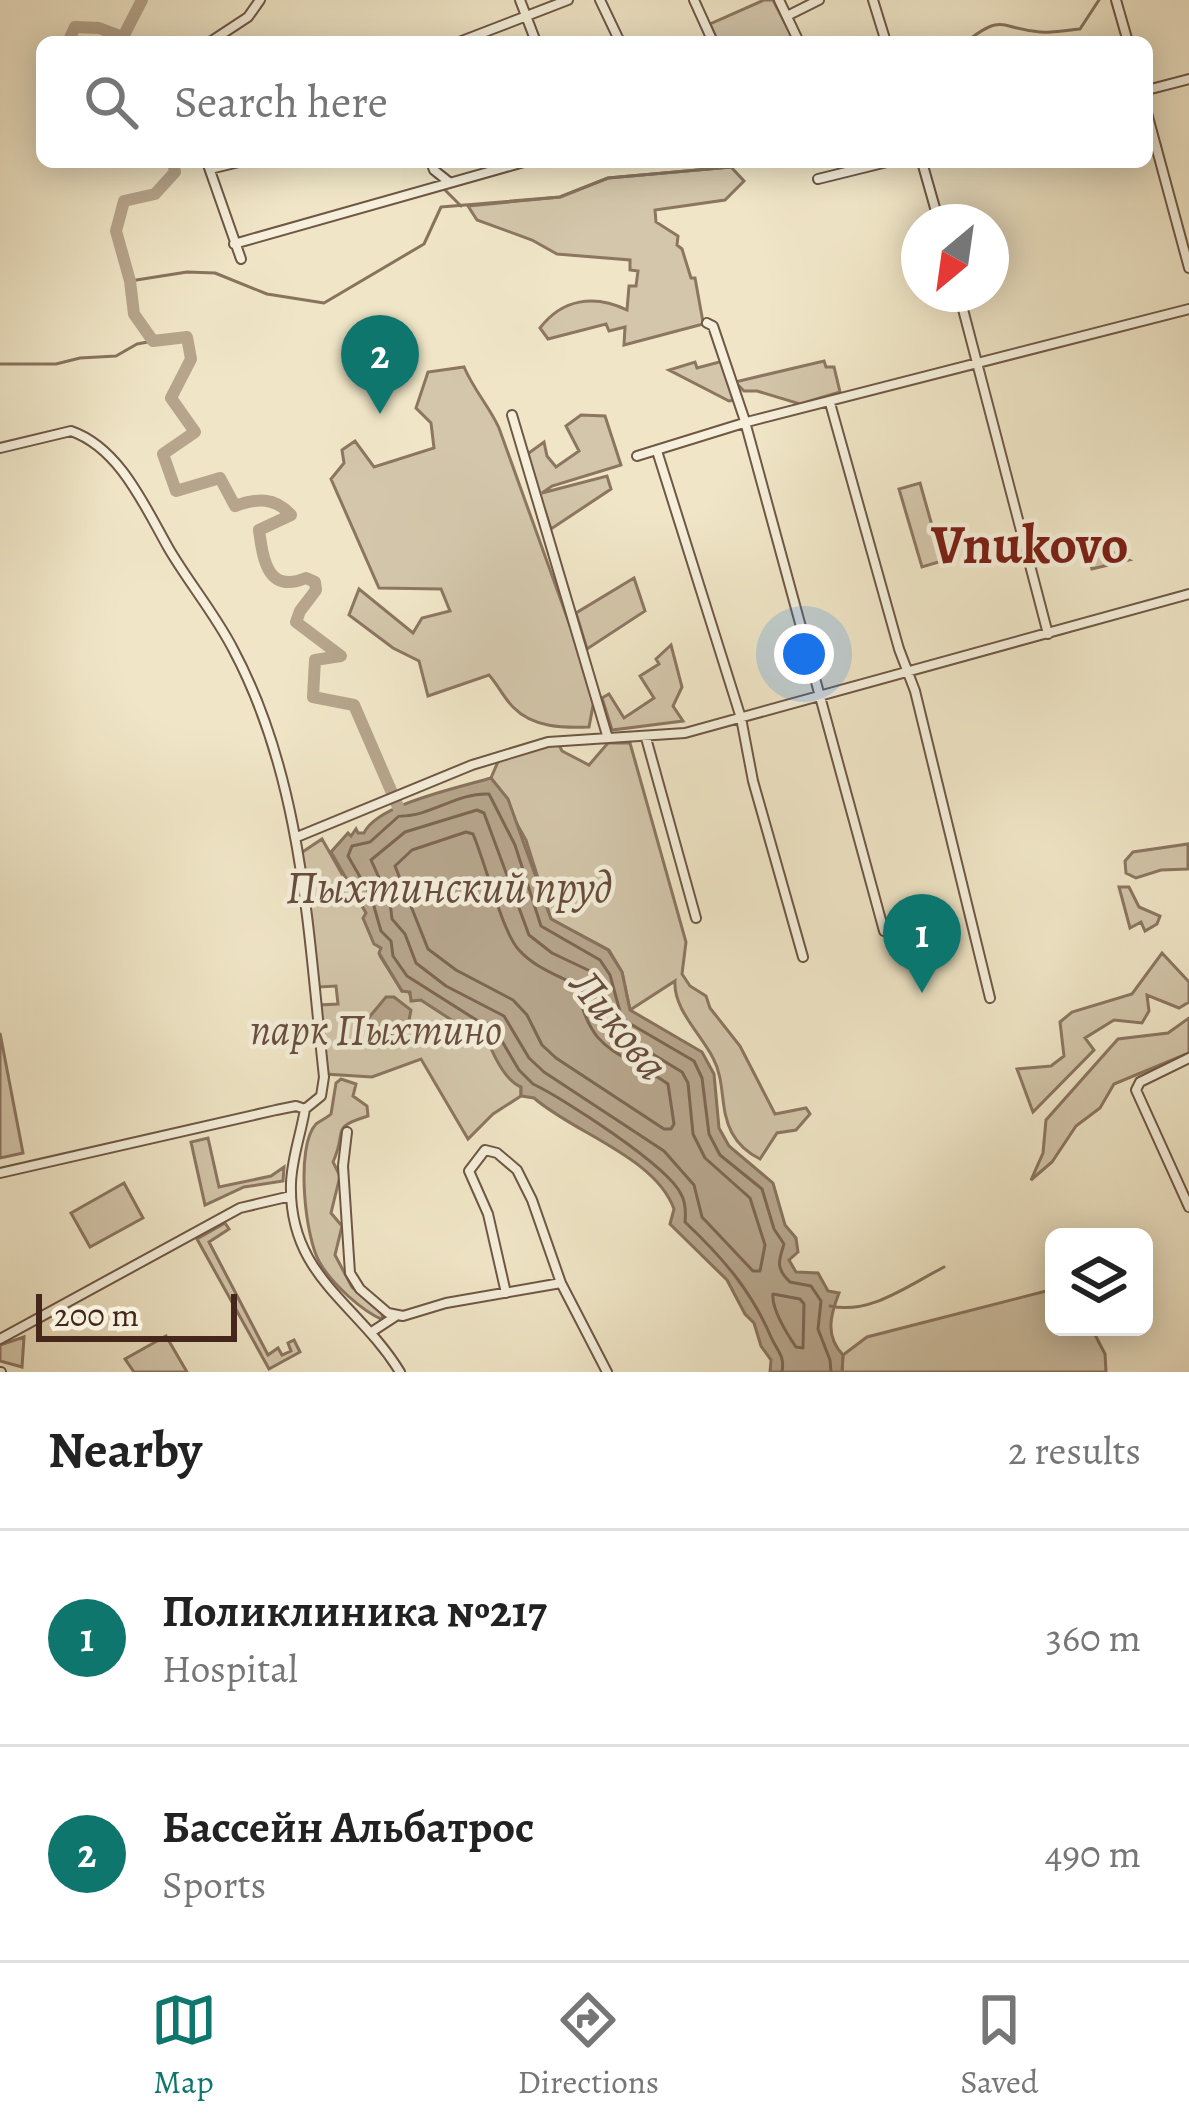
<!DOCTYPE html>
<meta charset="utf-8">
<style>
body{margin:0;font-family:Alegreya,serif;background:#f6f6f6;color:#222}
.controls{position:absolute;right:36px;bottom:36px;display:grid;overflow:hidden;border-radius:18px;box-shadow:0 6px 30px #0003}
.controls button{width:108px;height:108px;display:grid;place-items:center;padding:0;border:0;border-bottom:3px solid #e0e0e0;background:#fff;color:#222;font:60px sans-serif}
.compass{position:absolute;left:901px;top:204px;width:108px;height:108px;border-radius:50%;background:#fff;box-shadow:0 6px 30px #0003;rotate:209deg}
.scale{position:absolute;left:36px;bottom:30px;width:201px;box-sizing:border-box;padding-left:12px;border:6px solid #44271a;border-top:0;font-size:33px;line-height:42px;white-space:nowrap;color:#44271a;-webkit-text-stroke:9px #f5efdb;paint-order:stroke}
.you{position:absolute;left:804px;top:654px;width:42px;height:42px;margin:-30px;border:9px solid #fff;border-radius:50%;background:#1a73e8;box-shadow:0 0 0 18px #1a73e833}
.badge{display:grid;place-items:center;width:78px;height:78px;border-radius:50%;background:#0f766e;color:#fff;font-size:39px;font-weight:700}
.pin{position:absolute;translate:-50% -99px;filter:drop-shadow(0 3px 6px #0008)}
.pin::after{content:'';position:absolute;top:63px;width:42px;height:36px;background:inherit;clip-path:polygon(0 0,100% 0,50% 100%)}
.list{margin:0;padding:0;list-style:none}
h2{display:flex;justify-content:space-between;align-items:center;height:156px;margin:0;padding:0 48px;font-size:51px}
h2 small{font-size:39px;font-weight:400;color:#767676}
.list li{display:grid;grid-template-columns:78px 1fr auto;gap:36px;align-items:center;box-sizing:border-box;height:216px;padding:0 48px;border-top:3px solid #e0e0e0}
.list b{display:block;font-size:45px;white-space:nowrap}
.list p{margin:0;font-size:39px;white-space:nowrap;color:#767676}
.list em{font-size:39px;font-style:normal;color:#767676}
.icon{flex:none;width:66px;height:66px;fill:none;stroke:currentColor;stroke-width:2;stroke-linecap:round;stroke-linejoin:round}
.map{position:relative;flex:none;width:1189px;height:1372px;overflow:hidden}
.search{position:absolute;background:#fff;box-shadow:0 6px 30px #0003;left:36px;right:36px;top:36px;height:132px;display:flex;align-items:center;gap:30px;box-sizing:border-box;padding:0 42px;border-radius:18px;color:#767676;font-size:45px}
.sheet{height:588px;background:#fff}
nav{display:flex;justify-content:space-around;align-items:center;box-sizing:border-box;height:168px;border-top:3px solid #e0e0e0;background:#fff;font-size:33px;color:#767676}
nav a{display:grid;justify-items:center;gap:6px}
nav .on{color:#0f766e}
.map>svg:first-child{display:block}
</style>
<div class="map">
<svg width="1189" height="1372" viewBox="0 0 1189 1372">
<rect width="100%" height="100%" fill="#f0e6c7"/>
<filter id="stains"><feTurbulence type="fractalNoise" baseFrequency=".00167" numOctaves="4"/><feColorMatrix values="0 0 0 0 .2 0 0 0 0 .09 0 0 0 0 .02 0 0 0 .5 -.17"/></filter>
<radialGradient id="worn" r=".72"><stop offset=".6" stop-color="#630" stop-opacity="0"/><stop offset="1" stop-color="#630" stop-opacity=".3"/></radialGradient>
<path fill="#d3c6aa" stroke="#8c7662" stroke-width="3" d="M764,0H773L795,42H718L710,24Z
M731,167L744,181L725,200L655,210L656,222L678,236L677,245L682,249L691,278H695L703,322L707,323L624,345L625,327L609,331L606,324L548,339L540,328C562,299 594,294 627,310L629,286H636L638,271L630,270V260L557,254L532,240L477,220L468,206L560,197L608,178Z
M723,361L735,400L729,401L669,370L695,362L697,368Z
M824,361L826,367H834L840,392L800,404L757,391H744L735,382Z
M464,367C475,392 489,406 499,428L595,695L589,727C564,728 533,728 513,707C504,698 498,685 489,675L428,696L419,661L393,648L349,615L359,589L413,633L422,618L450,611L441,589L379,588L331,479L344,463L342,450L355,441L374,467L434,448L431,423L416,408L428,372Z
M581,415L605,416L621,465L552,486L542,493L607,476L611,489L551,529L526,455L544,442L547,456L556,467L579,451L566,426Z
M920,483L942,561L922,567L899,489Z
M1084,538L1129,560L1092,569Z
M634,578L645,611L587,649L576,613Z
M671,645L682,687L673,706L683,721L612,730L602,698L609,694L624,718L654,698L640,676L659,664L656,659Z
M557,741L562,751L589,765L608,743H630L686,942L682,974L690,986L706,996L710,1008L740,1046L775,1114L806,1108L810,1114L796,1130L777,1133L760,1159C748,1153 738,1144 732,1133C719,1109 726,1082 713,1058C701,1034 673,1009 675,981L630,1010L622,972L609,950L551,919L526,840L491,778L500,757Z
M322,839L342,874L349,873L381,948L380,956L402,991L408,990L412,999L421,1000L476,1035L486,1036L521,1087V1096L493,1114L468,1139L421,1059L372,1077L325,1074L319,1005L338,1004L336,986L319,987L301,853Z
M1188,844V869L1161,870L1136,878L1126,873L1125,861L1133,852Z
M1119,887H1129L1139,907L1160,916L1157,924L1145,931L1141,922L1130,928Z
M1162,953L1189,982V1002L1179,1008L1147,995L1149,1011L1142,1023L1114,1020L1085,1038L1094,1050L1033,1112L1017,1069L1051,1066L1064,1056L1060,1022L1072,1012L1132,994Z
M1189,1018V1053L1114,1084L1100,1108L1076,1126L1052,1162L1031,1180L1043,1153L1046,1120L1118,1039L1168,1033Z
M0,1033L23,1153L0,1158Z
M341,1079L356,1084L353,1096L367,1106L368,1116C329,1128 348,1129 333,1162L340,1176L331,1213L342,1226L335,1255L352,1287L382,1314L383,1320C362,1311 332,1284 320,1263C305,1239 295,1146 316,1124C321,1120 327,1118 331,1114L336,1083Z
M208,1138L219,1187L271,1176L284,1167L283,1181L244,1187L205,1205L191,1142Z
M124,1183L143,1218L90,1247L71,1213Z
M225,1223L229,1229L209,1242L268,1355L278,1348L282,1355L291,1351L288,1343L294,1340L300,1352L269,1369L197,1239Z
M1054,1289V1327H1091L1105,1354L1106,1372H842L843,1355L867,1337Z
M166,1336L187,1372H134L125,1359Z
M24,1337L22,1367L0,1361V1345Z"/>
<path fill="#b6a58c" stroke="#88735e" stroke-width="3" d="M491,778L508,799L551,919L608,950L622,972L630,1010L702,1052L714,1074L719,1128L729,1146L773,1183L785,1225L796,1238L798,1252L789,1260L796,1272L818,1273L828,1291L839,1293C830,1316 825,1336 843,1355L842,1372H770L771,1360L761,1346L754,1323L745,1314L727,1280L670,1224L674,1209C655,1157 574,1133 534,1098L521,1096V1087C504,1080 492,1052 486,1036H476L421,1000L411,1001L410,992L402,991L379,953L381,948L374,944L363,918L366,913L331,852L348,833L351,836L356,829L358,833H364C377,805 456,788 491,778Z
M386,997H394L411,1010L408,1025C396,1039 376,1037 366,1021Z"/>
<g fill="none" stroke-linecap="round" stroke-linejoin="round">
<path stroke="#7d6653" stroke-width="3" d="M477,810L484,813L529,935L552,953L590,971L610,1028L682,1072L688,1083L693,1134L705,1158L750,1198L765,1245L760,1271H753L702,1217L694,1185L664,1151L544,1072L529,1058L504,1016L446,986L416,963L405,934L392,919L390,902L371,860L405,832Z
M466,832L473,834C485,862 503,934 519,950C534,967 557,975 576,985C592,1056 615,1047 668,1084L674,1124L671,1129H664L556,1058L542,1045L527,1015L513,1000L456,970L428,949L395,866L412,850Z
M773,1294L800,1299L804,1304L803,1348L796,1347C787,1334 771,1308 773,1294Z
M782,1372C785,1355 777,1351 771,1337C751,1290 722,1257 685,1222C686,1212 686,1203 681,1194C668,1166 563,1098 533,1084L519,1070L493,1026L478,1021L407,976L393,956L391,941L381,931L371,896L348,856L352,846L370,842L399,816C430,817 458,792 489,794L515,845L541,926L600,960L610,975L622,1019L694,1061L702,1078L709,1134L720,1155L762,1189L774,1229L784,1244C779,1260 775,1268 790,1282L811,1286L821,1301L818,1329L830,1360L831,1372"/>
<path stroke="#88735e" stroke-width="3" d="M966,42C1004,12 1000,29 1040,32C1052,33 1067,30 1080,29L1099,0
M443,188L461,206
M130,281L187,272L215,273L267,294L324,303L424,244L441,207L560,197L608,178L731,167L746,162
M0,364H56L80,358L116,356L137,344L153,341
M830,1306C870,1315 909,1285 944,1267"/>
<path stroke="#b6a58c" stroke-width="12" d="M68,42L75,27L99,28L123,37L142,0
M173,162L175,172L155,194L124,201L116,231L130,281L134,314L153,341L187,337L191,359L171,398L195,432L163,454L176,491L220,478L235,506C257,498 275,497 291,515L259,530C263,559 267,594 306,578L315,582L316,590L300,611L296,622L341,656L315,660L313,697L354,705L399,809"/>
<defs>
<path id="minor" d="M520,0L536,42
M600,0L620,42
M694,0L713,42
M779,0L799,42
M873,0L886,42
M1116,0L1128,42
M787,16L819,0
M210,42L248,17L260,0
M459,42L568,0
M1147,90L1189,79
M1147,113L1189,268
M207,162L241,259
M431,162L434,170L449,182
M922,162L939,222
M210,169L239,162
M818,179L887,162
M234,244L524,162
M959,294L1048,634
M707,323L713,326L744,418L884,931
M830,403L899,649L915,691L990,998
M512,415L607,735
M0,448L71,431C120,448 145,507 169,549C189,583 215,614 233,649C303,780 308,933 324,1077L321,1096L305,1109
M657,451L741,718L753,781L803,957
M637,456L747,422L1189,309
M646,738L696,918
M297,837L472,765L548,742L685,733L1189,594
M1189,1058L1140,1082L1136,1090L1189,1207
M305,1109C301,1134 292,1157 291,1183C288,1276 357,1302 400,1372
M347,1132L343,1166L350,1273L360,1289L388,1313L403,1316L446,1303L561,1283
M0,1173L276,1110L296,1106L305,1109
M506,1293L488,1214L469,1171L485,1150L497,1153L517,1170L532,1200L561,1283L607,1372
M373,1331L396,1316
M0,1339L240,1208L291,1196
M0,1372H1"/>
</defs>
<use href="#minor" stroke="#6f5745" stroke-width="12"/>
<use href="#minor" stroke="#f5efdb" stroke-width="8"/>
</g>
<g text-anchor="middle" stroke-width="9" stroke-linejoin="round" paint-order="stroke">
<g font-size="42" font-style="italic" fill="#684f3e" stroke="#f5efdb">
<text x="376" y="1044">парк Пыхтино</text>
</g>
<g font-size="45" font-style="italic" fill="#664d3c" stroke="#f5efdb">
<text x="449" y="902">Пыхтинский пруд</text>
<text transform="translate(620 1024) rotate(51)" y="16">Ликова</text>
</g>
<g font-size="54" font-weight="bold" fill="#7a1f14" stroke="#f5efdb">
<text x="1030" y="563">Vnukovo</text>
</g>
</g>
<rect width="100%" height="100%" filter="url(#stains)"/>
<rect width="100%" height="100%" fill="url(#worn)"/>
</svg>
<div class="controls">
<button><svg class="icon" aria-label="layers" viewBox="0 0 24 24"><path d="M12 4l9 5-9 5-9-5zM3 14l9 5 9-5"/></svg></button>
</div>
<svg class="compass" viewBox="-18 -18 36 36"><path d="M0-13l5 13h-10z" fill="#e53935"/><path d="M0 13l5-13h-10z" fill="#767676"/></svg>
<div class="scale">200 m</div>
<div class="you"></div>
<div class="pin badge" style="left:922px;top:993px">1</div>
<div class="pin badge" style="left:380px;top:414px">2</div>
<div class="search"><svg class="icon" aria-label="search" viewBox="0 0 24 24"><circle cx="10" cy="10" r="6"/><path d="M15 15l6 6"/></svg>Search here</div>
</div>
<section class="sheet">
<h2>Nearby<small>2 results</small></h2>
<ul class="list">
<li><span class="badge">1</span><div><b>Поликлиника №217</b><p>Hospital</p></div><em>360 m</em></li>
<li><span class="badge">2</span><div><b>Бассейн Альбатрос</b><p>Sports</p></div><em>490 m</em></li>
</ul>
</section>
<nav>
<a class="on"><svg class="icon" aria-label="map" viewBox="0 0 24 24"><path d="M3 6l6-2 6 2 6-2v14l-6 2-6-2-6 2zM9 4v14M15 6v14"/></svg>Map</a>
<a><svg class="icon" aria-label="directions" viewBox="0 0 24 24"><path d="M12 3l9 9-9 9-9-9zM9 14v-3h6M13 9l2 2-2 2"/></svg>Directions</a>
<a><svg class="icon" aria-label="saved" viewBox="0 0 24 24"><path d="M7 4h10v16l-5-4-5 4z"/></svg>Saved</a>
</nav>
